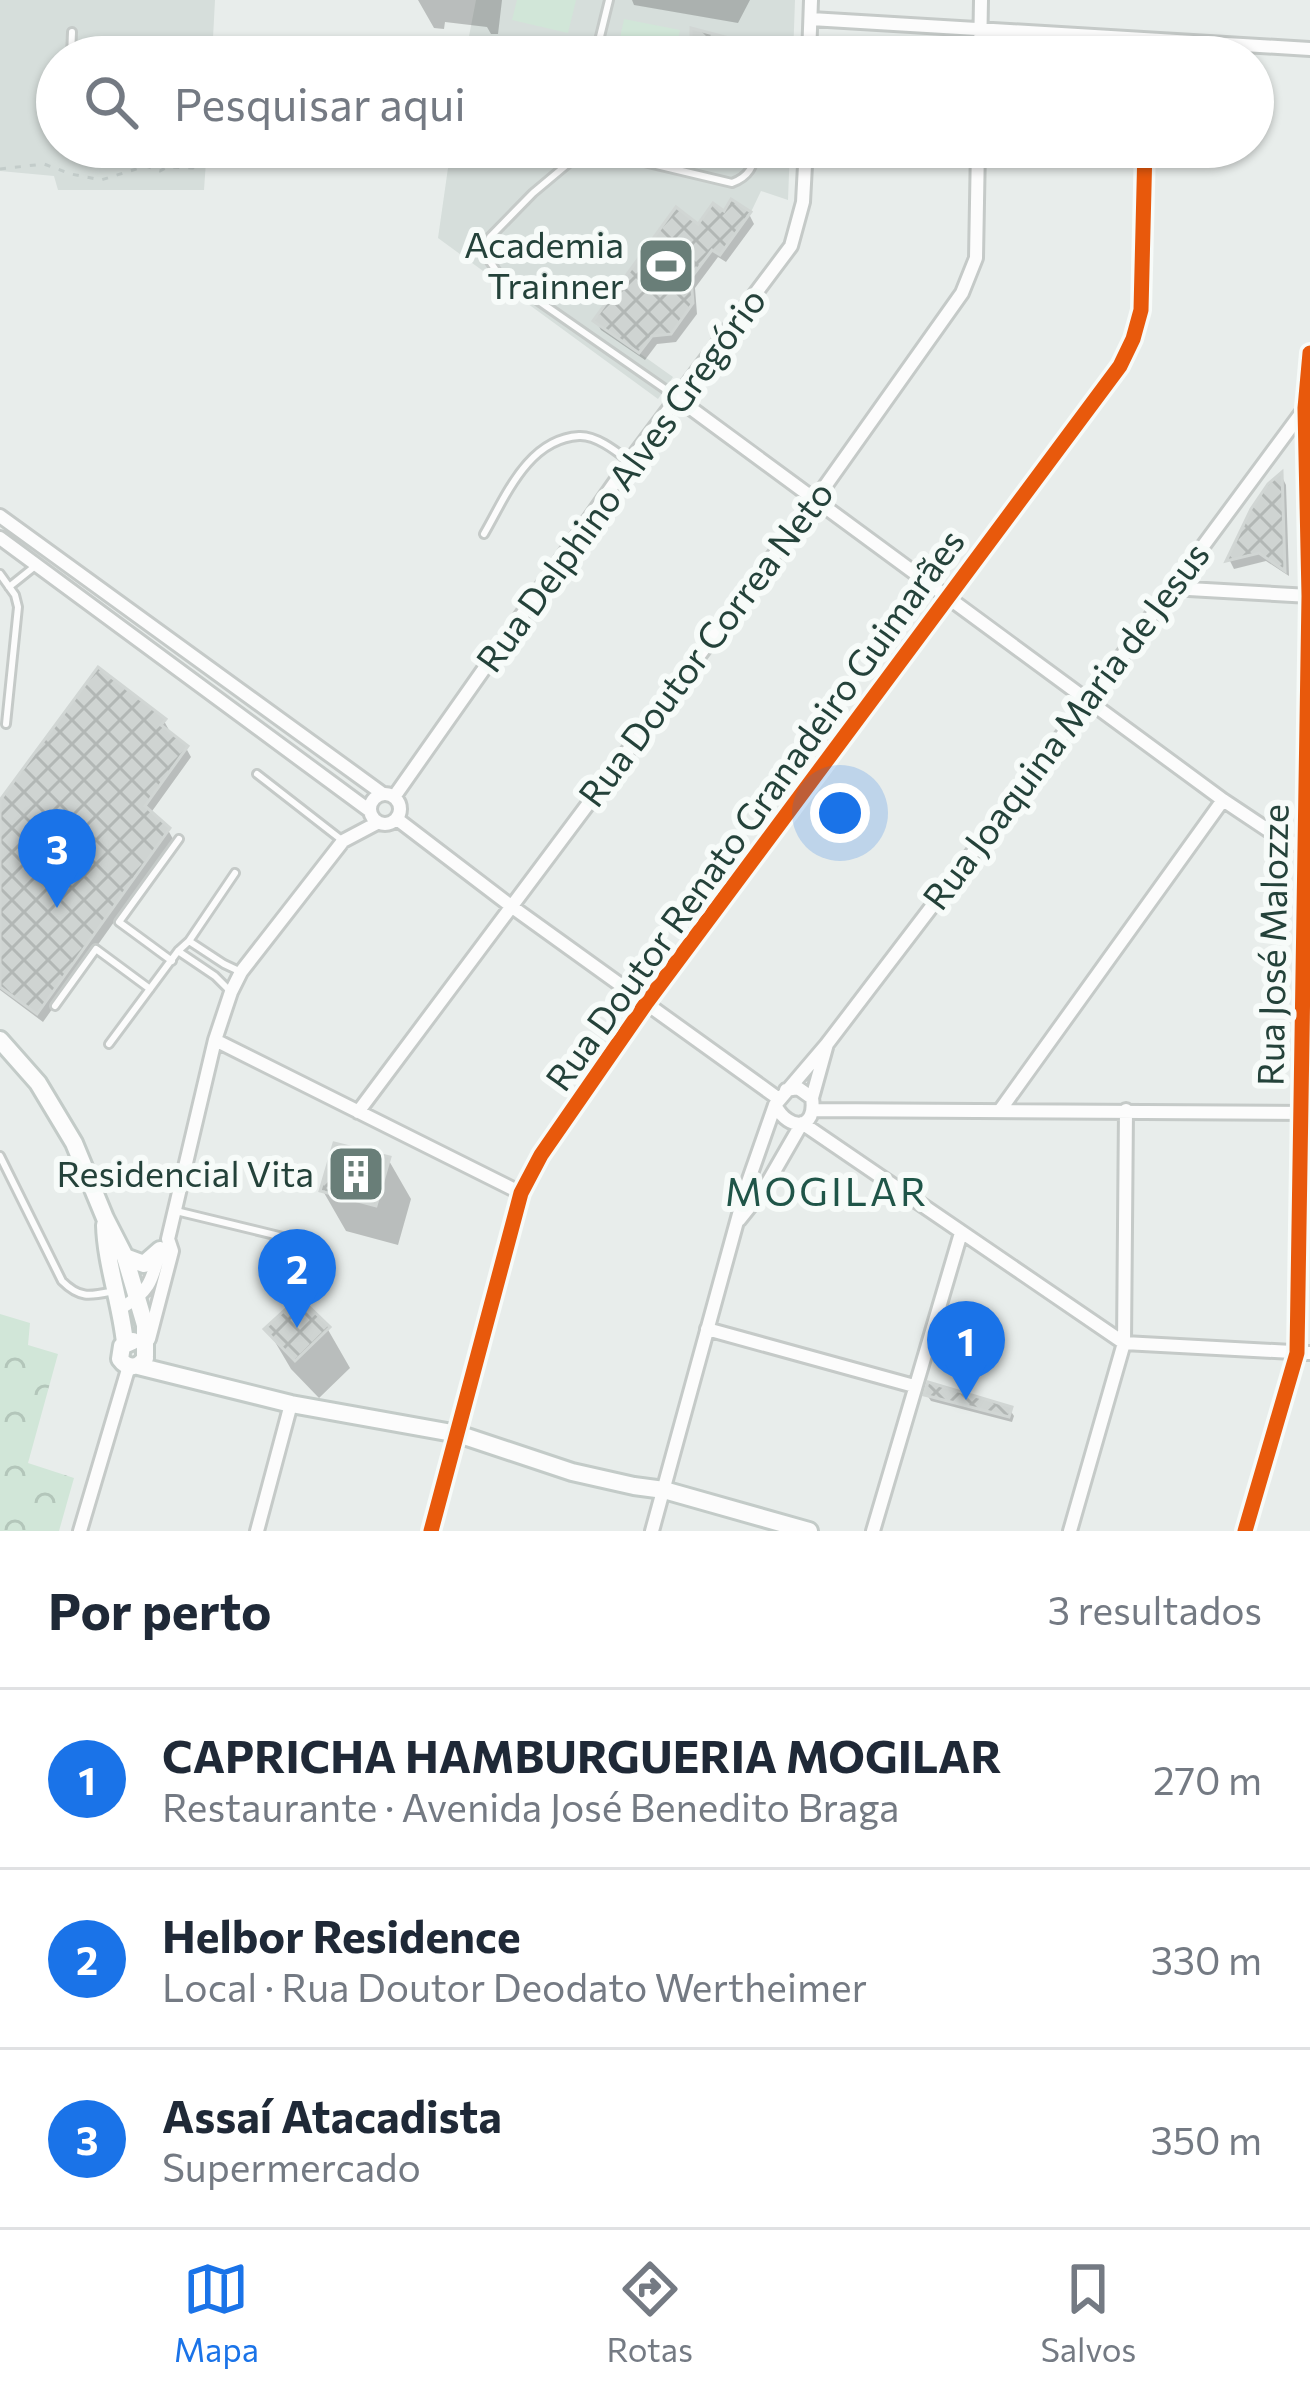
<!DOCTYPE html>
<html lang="pt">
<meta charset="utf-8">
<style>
body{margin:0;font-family:Commissioner,sans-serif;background:#f6f6f7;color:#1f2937}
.you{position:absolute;left:840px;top:813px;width:42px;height:42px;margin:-30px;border:9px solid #fff;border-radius:50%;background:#1a73e8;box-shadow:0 0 0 18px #1a73e833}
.badge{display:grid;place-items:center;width:78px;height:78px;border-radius:50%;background:#1a73e8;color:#fff;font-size:39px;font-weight:700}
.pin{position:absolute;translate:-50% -99px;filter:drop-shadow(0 3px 6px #0008)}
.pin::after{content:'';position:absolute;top:63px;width:42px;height:36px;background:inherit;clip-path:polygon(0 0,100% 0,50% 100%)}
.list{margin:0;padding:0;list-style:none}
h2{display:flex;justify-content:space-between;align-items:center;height:156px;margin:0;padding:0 48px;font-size:51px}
h2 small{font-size:39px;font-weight:400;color:#747a83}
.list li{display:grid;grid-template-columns:78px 1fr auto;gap:36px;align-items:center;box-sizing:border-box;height:180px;padding:0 48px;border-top:3px solid #e0e1e3}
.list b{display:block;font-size:45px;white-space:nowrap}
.list p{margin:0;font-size:39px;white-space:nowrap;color:#747a83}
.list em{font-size:39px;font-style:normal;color:#747a83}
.icon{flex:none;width:66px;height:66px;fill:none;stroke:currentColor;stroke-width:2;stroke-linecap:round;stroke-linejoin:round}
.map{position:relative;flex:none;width:1310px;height:1531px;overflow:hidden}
.search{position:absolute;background:#fff;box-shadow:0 3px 9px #0004;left:36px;right:36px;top:36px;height:132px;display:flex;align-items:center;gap:30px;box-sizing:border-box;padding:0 42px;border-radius:66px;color:#747a83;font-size:45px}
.sheet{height:696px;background:#fff}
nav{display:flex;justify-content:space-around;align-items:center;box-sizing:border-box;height:168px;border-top:3px solid #e0e1e3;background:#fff;font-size:33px;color:#747a83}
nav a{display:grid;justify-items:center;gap:6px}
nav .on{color:#1a73e8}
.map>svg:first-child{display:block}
</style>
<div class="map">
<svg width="1310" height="1531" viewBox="0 0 1310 1531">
<defs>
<pattern id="forest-crowns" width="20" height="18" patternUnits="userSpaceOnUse" patternTransform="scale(3)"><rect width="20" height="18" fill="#d1e6d8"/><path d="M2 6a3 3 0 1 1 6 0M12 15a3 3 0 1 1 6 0" fill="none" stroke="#b3c6ba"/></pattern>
<pattern id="building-cross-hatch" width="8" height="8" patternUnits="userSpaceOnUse" patternTransform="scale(3)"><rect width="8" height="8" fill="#cfd4d2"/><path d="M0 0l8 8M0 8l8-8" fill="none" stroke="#b2b7b5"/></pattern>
</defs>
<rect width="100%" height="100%" fill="#e8edeb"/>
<path fill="#d6dedb" d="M0,0H215L212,57H57V147H207L204,190H58L54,176L0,171Z
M476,0H795L793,57H465Z
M451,147H790L788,200L761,191L751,212L732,199L724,211L713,204L698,224L676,208L593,320L673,377L658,399L438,238Z"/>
<path fill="#d1e6d8" d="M517,0H576L568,33L512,20Z
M624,19L680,30L675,57H616Z"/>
<path fill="url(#forest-crowns)" d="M0,1314L30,1323L28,1345L58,1354L28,1463L74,1478L59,1531H0Z"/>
<path fill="#0003" d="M418,0H502L498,34H491L487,27L445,22L444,29L434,28Z
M632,0H750L738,23L634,5Z
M749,214L754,224L726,262L718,257L695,288L697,314L676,342L657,344L645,360L601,330L596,321L699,228L725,215Z
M1282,477L1286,485L1289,576L1266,561L1234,569L1230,561L1254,511Z
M164,721L169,730L167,733L186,748L191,757L150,814L168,830L173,839L43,1022L0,990V805Z
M388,1159L411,1199L398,1245L346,1231L323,1191Z
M327,1328L350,1368L319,1398L291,1369L268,1330Z
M927,1395L1010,1410L1014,1416L1012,1422L931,1401Z"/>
<path fill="url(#building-cross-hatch)" stroke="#d1d6d4" stroke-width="3" d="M691,28L785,53V57H691Z
M731,199L751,212L720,255L712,250L691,278L693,303L671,334L652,336L639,353L593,321L676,207L698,224L713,203L724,211Z
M1282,472L1285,571L1259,553L1226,561L1251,509L1268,484Z
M98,667L166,719L161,725L188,746L145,806L170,828L37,1014L0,987V800Z
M334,1143L390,1157L376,1206L320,1191Z
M299,1297L330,1327L295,1361L264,1329Z
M928,1382L1012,1407L1009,1417L924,1395Z"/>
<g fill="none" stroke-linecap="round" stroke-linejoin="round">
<defs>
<path id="lane" d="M71,57L72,32
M595,57L609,0
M573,147L570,162L533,193L490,237L487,257L497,272L675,396
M570,162L606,153L732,183C751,176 753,165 758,147
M484,534C506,496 528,439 579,436C596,435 616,451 629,461
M0,574L15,595L18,607L6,724
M9,587L34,567
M257,774L343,841
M189,941L224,964L241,972
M178,951L215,976L231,992
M172,961L119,922L179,839
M55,1006L96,949L150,989
M109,1044L178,951L189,941L235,873
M0,1156L62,1281C80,1299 90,1296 114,1291
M176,1211L283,1237"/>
<path id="street" d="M811,19L1310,49
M809,57L811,0
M980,57L981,0
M677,398L1223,800L1277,836L1309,850
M0,516L383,794
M0,538L370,811
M1171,588L1310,596
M370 809a15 15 0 1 1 30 0a15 15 0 1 1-30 0Z
M394,797L630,461L791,246L803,202L806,147
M397,819L511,906L779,1099
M215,1040L521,1193
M827,1044L1099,687L1305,408
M786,1090L798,1088L812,1098C817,1129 790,1133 775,1105L827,1044L812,1098
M1001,1109L1223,800
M813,1110L1310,1113
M358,1112L816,499L962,293L976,258L978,147
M739,1220L764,1189L802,1123L1124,1343L1310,1353
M121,1308C150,1292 152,1280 160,1250
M707,1329L914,1386
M149,1339L172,1251L168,1239L215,1040L231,992L241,972L343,841L377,823
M80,1531L129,1366
M257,1531L291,1404
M431,1531L521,1193L541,1155L647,1002L1120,366L1133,339L1141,310L1145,147
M652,1531L747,1185L775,1105
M873,1531L961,1233
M1070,1531L1124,1343L1126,1110
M1245,1531L1297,1353L1309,596L1305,408L1310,353"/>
<path id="secondary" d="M0,1040L38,1083L74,1143L105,1218L125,1257L145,1325V1356
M105,1225C106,1264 121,1303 125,1343
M125,1257L144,1264L160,1250
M133,1341L122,1346L120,1359C127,1369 139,1369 145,1358
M138,1366L291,1404L458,1434L572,1472L634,1486L664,1490L809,1531"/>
</defs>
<use href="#lane" stroke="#c5cac8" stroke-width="12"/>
<use href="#street" stroke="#c5cac8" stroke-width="18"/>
<use href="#secondary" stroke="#c3cbc8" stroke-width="22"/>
<path stroke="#c3ccca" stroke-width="3" stroke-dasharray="6 9" stroke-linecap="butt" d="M0,169L44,164L71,174L101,180L146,166L160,171L167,167L193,168V165L215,164"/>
<use href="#lane" stroke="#fcfcfc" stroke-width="6"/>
<use href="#street" stroke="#fcfcfc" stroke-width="12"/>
<use href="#secondary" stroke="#fcfcfc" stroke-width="16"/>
<defs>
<path id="cycleway" d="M431,1531L521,1193L541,1155L647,1002L1120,366L1133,339L1141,310L1145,147
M1245,1531L1297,1353L1309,596L1305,408L1310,353"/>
</defs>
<use href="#cycleway" stroke="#f7fbf9" stroke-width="22"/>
<use href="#cycleway" stroke="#e8590c" stroke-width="15"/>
</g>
<defs>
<symbol id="stadium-square" viewBox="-11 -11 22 22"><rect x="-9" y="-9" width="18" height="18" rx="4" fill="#697e78" stroke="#f7fbf9"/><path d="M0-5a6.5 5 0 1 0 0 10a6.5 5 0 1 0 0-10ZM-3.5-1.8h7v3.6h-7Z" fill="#fff"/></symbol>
<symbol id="building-square" viewBox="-11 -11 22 22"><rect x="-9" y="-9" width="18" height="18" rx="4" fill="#697e78" stroke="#f7fbf9"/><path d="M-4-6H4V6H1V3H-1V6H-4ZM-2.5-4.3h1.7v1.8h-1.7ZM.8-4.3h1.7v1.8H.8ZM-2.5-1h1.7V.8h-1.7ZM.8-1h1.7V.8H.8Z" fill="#fff"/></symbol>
</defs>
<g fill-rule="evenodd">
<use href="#stadium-square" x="633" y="233" width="66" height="66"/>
<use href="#building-square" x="323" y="1141" width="66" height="66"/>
</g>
<g text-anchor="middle" stroke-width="12" stroke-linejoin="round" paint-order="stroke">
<g font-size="36" fill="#24423a" stroke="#f7fbf9" text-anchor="end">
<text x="624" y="258">Academia<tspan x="624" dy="41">Trainner</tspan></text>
<text x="314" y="1187">Residencial Vita</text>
</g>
<g font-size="36" fill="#24423a" stroke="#f7fbf9">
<text transform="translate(621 480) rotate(-54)" y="13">Rua Delphino Alves Gregório</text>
<text transform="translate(706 644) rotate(-53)" y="13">Rua Doutor Correa Neto</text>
<text transform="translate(1066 726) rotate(-53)" y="13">Rua Joaquina Maria de Jesus</text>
<text transform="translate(755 810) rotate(-54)" y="13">Rua Doutor Renato Granadeiro Guimarães</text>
<text transform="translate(1273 945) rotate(-89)" y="13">Rua José Malozze</text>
</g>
<g font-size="39" letter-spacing="3" fill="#1f5548" stroke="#f7fbf9">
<text x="827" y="1206">MOGILAR</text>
</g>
</g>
</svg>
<div class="you"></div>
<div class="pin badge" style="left:966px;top:1400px">1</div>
<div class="pin badge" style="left:297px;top:1328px">2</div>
<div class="pin badge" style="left:57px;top:908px">3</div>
<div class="search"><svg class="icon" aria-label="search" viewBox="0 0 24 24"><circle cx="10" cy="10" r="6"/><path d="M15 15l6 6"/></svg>Pesquisar aqui</div>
</div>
<section class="sheet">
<h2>Por perto<small>3 resultados</small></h2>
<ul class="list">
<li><span class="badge">1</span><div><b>CAPRICHA HAMBURGUERIA MOGILAR</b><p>Restaurante · Avenida José Benedito Braga</p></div><em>270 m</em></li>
<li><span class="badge">2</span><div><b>Helbor Residence</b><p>Local · Rua Doutor Deodato Wertheimer</p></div><em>330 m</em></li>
<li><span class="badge">3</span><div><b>Assaí Atacadista</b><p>Supermercado</p></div><em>350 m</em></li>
</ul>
</section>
<nav>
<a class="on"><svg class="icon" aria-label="map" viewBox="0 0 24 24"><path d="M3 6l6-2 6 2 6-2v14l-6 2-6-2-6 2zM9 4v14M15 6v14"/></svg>Mapa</a>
<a><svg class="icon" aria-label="directions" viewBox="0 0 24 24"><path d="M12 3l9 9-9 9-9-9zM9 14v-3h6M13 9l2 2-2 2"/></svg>Rotas</a>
<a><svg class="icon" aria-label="saved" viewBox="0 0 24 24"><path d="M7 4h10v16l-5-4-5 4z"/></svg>Salvos</a>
</nav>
